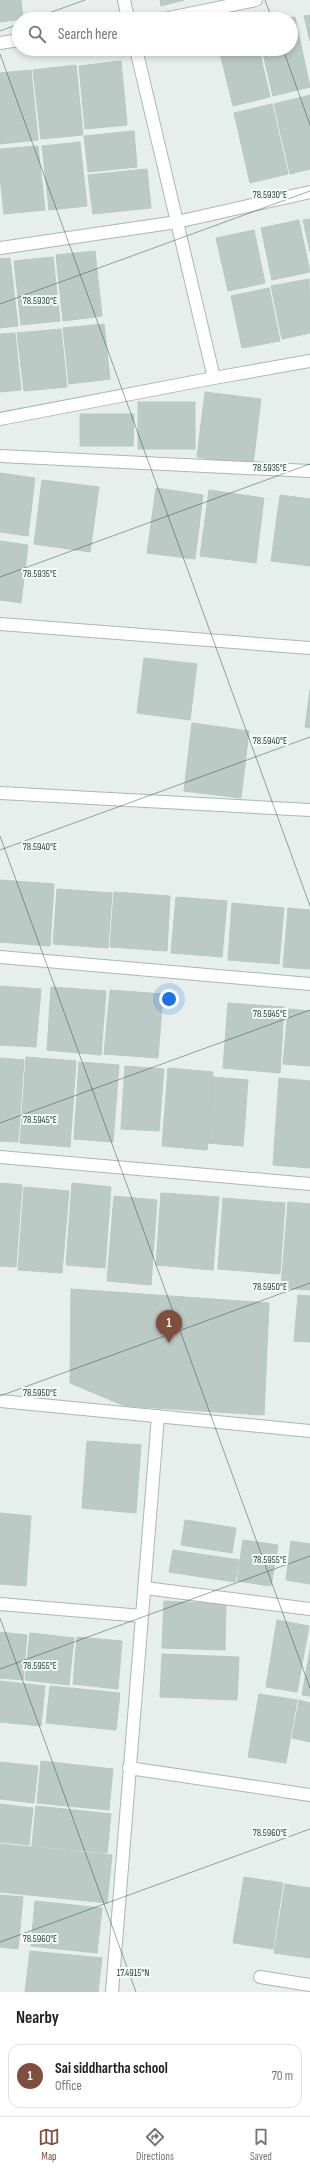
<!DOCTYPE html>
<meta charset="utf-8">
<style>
body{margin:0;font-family:"Sofia Sans Condensed",sans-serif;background:#f6f6f6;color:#202124}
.you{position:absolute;left:169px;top:999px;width:14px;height:14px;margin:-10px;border:3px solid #fff;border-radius:50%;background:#1a73e8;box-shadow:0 0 0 6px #1a73e833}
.badge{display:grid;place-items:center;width:26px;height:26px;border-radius:50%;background:#7f4e3f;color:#fff;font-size:13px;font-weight:700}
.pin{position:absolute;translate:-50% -33px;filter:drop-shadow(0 1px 2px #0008)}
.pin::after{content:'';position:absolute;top:21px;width:14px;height:12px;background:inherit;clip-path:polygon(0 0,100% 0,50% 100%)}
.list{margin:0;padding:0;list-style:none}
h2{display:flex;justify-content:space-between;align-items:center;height:52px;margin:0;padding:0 16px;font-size:17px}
h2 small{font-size:13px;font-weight:400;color:#757577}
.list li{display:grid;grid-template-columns:26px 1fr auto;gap:12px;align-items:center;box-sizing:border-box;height:64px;margin:0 8px 8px;padding:0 8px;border:1px solid #e0e0e0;border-radius:12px}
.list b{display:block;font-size:15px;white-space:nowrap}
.list p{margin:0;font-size:13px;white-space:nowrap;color:#757577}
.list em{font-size:13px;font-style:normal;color:#757577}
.icon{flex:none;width:22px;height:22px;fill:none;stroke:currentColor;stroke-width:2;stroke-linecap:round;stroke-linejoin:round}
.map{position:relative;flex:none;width:310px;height:1992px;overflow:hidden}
.search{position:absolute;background:#fff;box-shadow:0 2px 6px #0003;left:12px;right:12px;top:12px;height:44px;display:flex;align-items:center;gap:10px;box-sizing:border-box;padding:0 14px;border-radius:22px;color:#757577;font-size:15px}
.sheet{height:124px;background:#fff}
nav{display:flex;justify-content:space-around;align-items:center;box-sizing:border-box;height:56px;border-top:1px solid #e0e0e0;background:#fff;font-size:11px;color:#757577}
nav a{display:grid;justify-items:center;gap:2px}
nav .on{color:#7f4e3f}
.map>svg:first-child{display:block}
</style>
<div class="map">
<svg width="310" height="1992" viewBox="0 0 310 1992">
<rect width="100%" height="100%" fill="#e6efeb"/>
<path fill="#bbcac4" stroke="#b8c9c2" d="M0,0H21L23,19L0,22Z
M160,0H184L161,6Z
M310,15V41L304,16Z
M295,17L310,87L273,96L262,49H291V19H286Z
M219,49H259L270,97L233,106Z
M121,61L127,125L85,129L79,66Z
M76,65L83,135L41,139L33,70Z
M31,70L38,140L0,144V73Z
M310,95V169L290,174L274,104Z
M272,104L288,174L250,183L234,113Z
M134,131L137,167L88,172L84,136Z
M80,142L87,206L49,210L42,146Z
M38,146L45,210L4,214L0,177V149Z
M147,169L151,208L93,214L88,175Z
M310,219V251L303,220Z
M299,220L310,272L272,280L261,228Z
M254,230L265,283L228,291L216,238Z
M95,251L102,316L63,321L56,255Z
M53,257L60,321L21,325L14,261Z
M10,258L18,326L0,328V259Z
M309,279L310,333L282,339L271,286Z
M269,288L280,341L242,348L231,296Z
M104,324L110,379L69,384L63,328Z
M61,329L67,387L24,391L17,333Z
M15,333L21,390L0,392V334Z
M205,392L261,399L253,465L197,457Z
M138,402H195V449H138Z
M80,414H134L133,446H80Z
M0,473L35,478L28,536L0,532Z
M42,480L99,487L90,552L34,544Z
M156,488L203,495L195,559L147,553Z
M209,490L264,498L256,563L200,556Z
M280,495L310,499V566L271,561Z
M0,541L28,545L21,603L0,600Z
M144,658L197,664L190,720L137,713Z
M310,690V728L305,727Z
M192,723L249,731L241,798L184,791Z
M0,880L54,884L50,946L0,942Z
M57,889L112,893L108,948L53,944Z
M114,892L170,896L167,951L110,947Z
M176,897L227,901L222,957L171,953Z
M232,903L284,908L279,964L228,960Z
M288,908L310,910V969L283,967Z
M0,986L41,989L36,1047L0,1045Z
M51,987L106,991L101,1055L47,1050Z
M110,990L163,994L158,1058L104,1054Z
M228,1003L284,1007L280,1073L223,1068Z
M288,1009L310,1011V1066L283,1064Z
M26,1057L76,1061L70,1147L20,1143Z
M0,1058L24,1060L18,1142L0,1141Z
M79,1062L119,1065L113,1142L74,1139Z
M125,1066L164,1069L159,1131L121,1129Z
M168,1068L213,1072L207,1150L162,1146Z
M213,1077L248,1080L243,1146L208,1143Z
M279,1078L310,1081V1168L273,1165Z
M0,1183L22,1185L16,1267L0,1266Z
M72,1183L111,1187L105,1268L66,1265Z
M24,1187L69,1191L62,1273L18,1270Z
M161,1193L219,1197L213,1270L156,1265Z
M114,1196L157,1200L151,1285L107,1281Z
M223,1198L285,1203L280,1274L218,1269Z
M288,1202L310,1204V1290L281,1288Z
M71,1289L269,1303L264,1415L125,1406L70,1383Z
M298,1295L310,1296V1342L294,1341Z
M87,1441L141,1445L136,1513L82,1508Z
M0,1513L31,1516L26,1586L0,1584Z
M185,1520L236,1528L232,1553L181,1545Z
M243,1540L278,1545L271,1586L237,1581Z
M291,1541L310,1544V1584L286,1580Z
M173,1550L239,1560L235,1582L169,1572Z
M164,1601L226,1604L225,1650L162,1648Z
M277,1620L309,1626L297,1692L266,1687Z
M0,1632L27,1635L23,1680L0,1678Z
M30,1633L74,1638L69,1685L25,1680Z
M77,1637L122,1641L118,1689L73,1684Z
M310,1650V1696L302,1695Z
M162,1654L239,1657L237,1700L160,1697Z
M0,1681L45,1686L41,1726L0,1722Z
M50,1686L120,1693L116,1730L46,1723Z
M259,1694L297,1700L286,1763L248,1757Z
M299,1700L310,1703V1742L292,1738Z
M41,1761L113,1769L109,1810L37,1803Z
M0,1762L38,1766L34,1803L0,1799Z
M0,1804L33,1808L29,1845L0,1842Z
M36,1806L111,1814L107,1853L32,1846Z
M0,1844L112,1855L107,1903L0,1892Z
M244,1877L283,1883L273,1949L233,1943Z
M285,1884L310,1888V1958L274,1953Z
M0,1895L23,1897L18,1949L0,1947Z
M35,1901L102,1908L97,1953L31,1946Z
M30,1951L102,1958L98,1992H25Z"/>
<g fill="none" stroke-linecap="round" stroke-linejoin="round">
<defs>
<path id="minor" d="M124,0L128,19
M164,19L256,0
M0,43L19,40
M136,49L214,378
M0,248L177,222L310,192
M0,419L214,378L310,361
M0,456L310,471
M0,624L310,648
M0,793L310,810
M0,957L310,984
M0,1157L310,1184
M0,1401L310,1431
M145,1588L310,1609
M0,1604L142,1616
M129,1768L310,1795
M260,1977L310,1985
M112,1992L158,1416"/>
</defs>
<use href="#minor" stroke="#a8b8b2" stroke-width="14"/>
<use href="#minor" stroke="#fff" stroke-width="12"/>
</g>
<path fill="none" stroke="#24423a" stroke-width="1" stroke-opacity="0.45" d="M265,0L272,19M32,19L85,0M0,31L19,24M283,49L310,125M0,54L310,906M0,304L310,191M0,577L310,464M0,836L310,1688M0,850L310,737M0,1123L310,1010M0,1396L310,1283M0,1618L136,1992M0,1669L310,1556M0,1942L310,1829"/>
<g font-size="10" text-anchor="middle" fill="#24423a" stroke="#f7fbf9" stroke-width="4" stroke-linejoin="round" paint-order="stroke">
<text x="270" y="198">78.5930°E</text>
<text x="40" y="304">78.5930°E</text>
<text x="270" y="471">78.5935°E</text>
<text x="40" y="577">78.5935°E</text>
<text x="270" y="744">78.5940°E</text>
<text x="40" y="850">78.5940°E</text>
<text x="270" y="1017">78.5945°E</text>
<text x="40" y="1123">78.5945°E</text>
<text x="270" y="1290">78.5950°E</text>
<text x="40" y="1396">78.5950°E</text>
<text x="270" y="1563">78.5955°E</text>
<text x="40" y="1669">78.5955°E</text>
<text x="270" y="1836">78.5960°E</text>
<text x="40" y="1942">78.5960°E</text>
<text x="133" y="1976">17.4915°N</text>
</g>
</svg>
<div class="you"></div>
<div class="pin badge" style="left:169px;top:1343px">1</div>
<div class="search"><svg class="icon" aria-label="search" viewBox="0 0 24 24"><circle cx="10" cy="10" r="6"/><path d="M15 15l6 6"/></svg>Search here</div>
</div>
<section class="sheet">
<h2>Nearby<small></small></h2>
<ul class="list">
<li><span class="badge">1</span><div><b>Sai siddhartha school</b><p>Office</p></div><em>70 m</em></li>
</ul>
</section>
<nav>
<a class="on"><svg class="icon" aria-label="map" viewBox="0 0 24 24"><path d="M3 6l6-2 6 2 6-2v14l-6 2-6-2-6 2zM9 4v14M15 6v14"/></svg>Map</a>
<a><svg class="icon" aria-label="directions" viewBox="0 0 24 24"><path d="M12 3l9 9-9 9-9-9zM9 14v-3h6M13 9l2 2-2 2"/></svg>Directions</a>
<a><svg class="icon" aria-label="saved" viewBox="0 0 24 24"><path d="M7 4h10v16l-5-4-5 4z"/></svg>Saved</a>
</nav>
